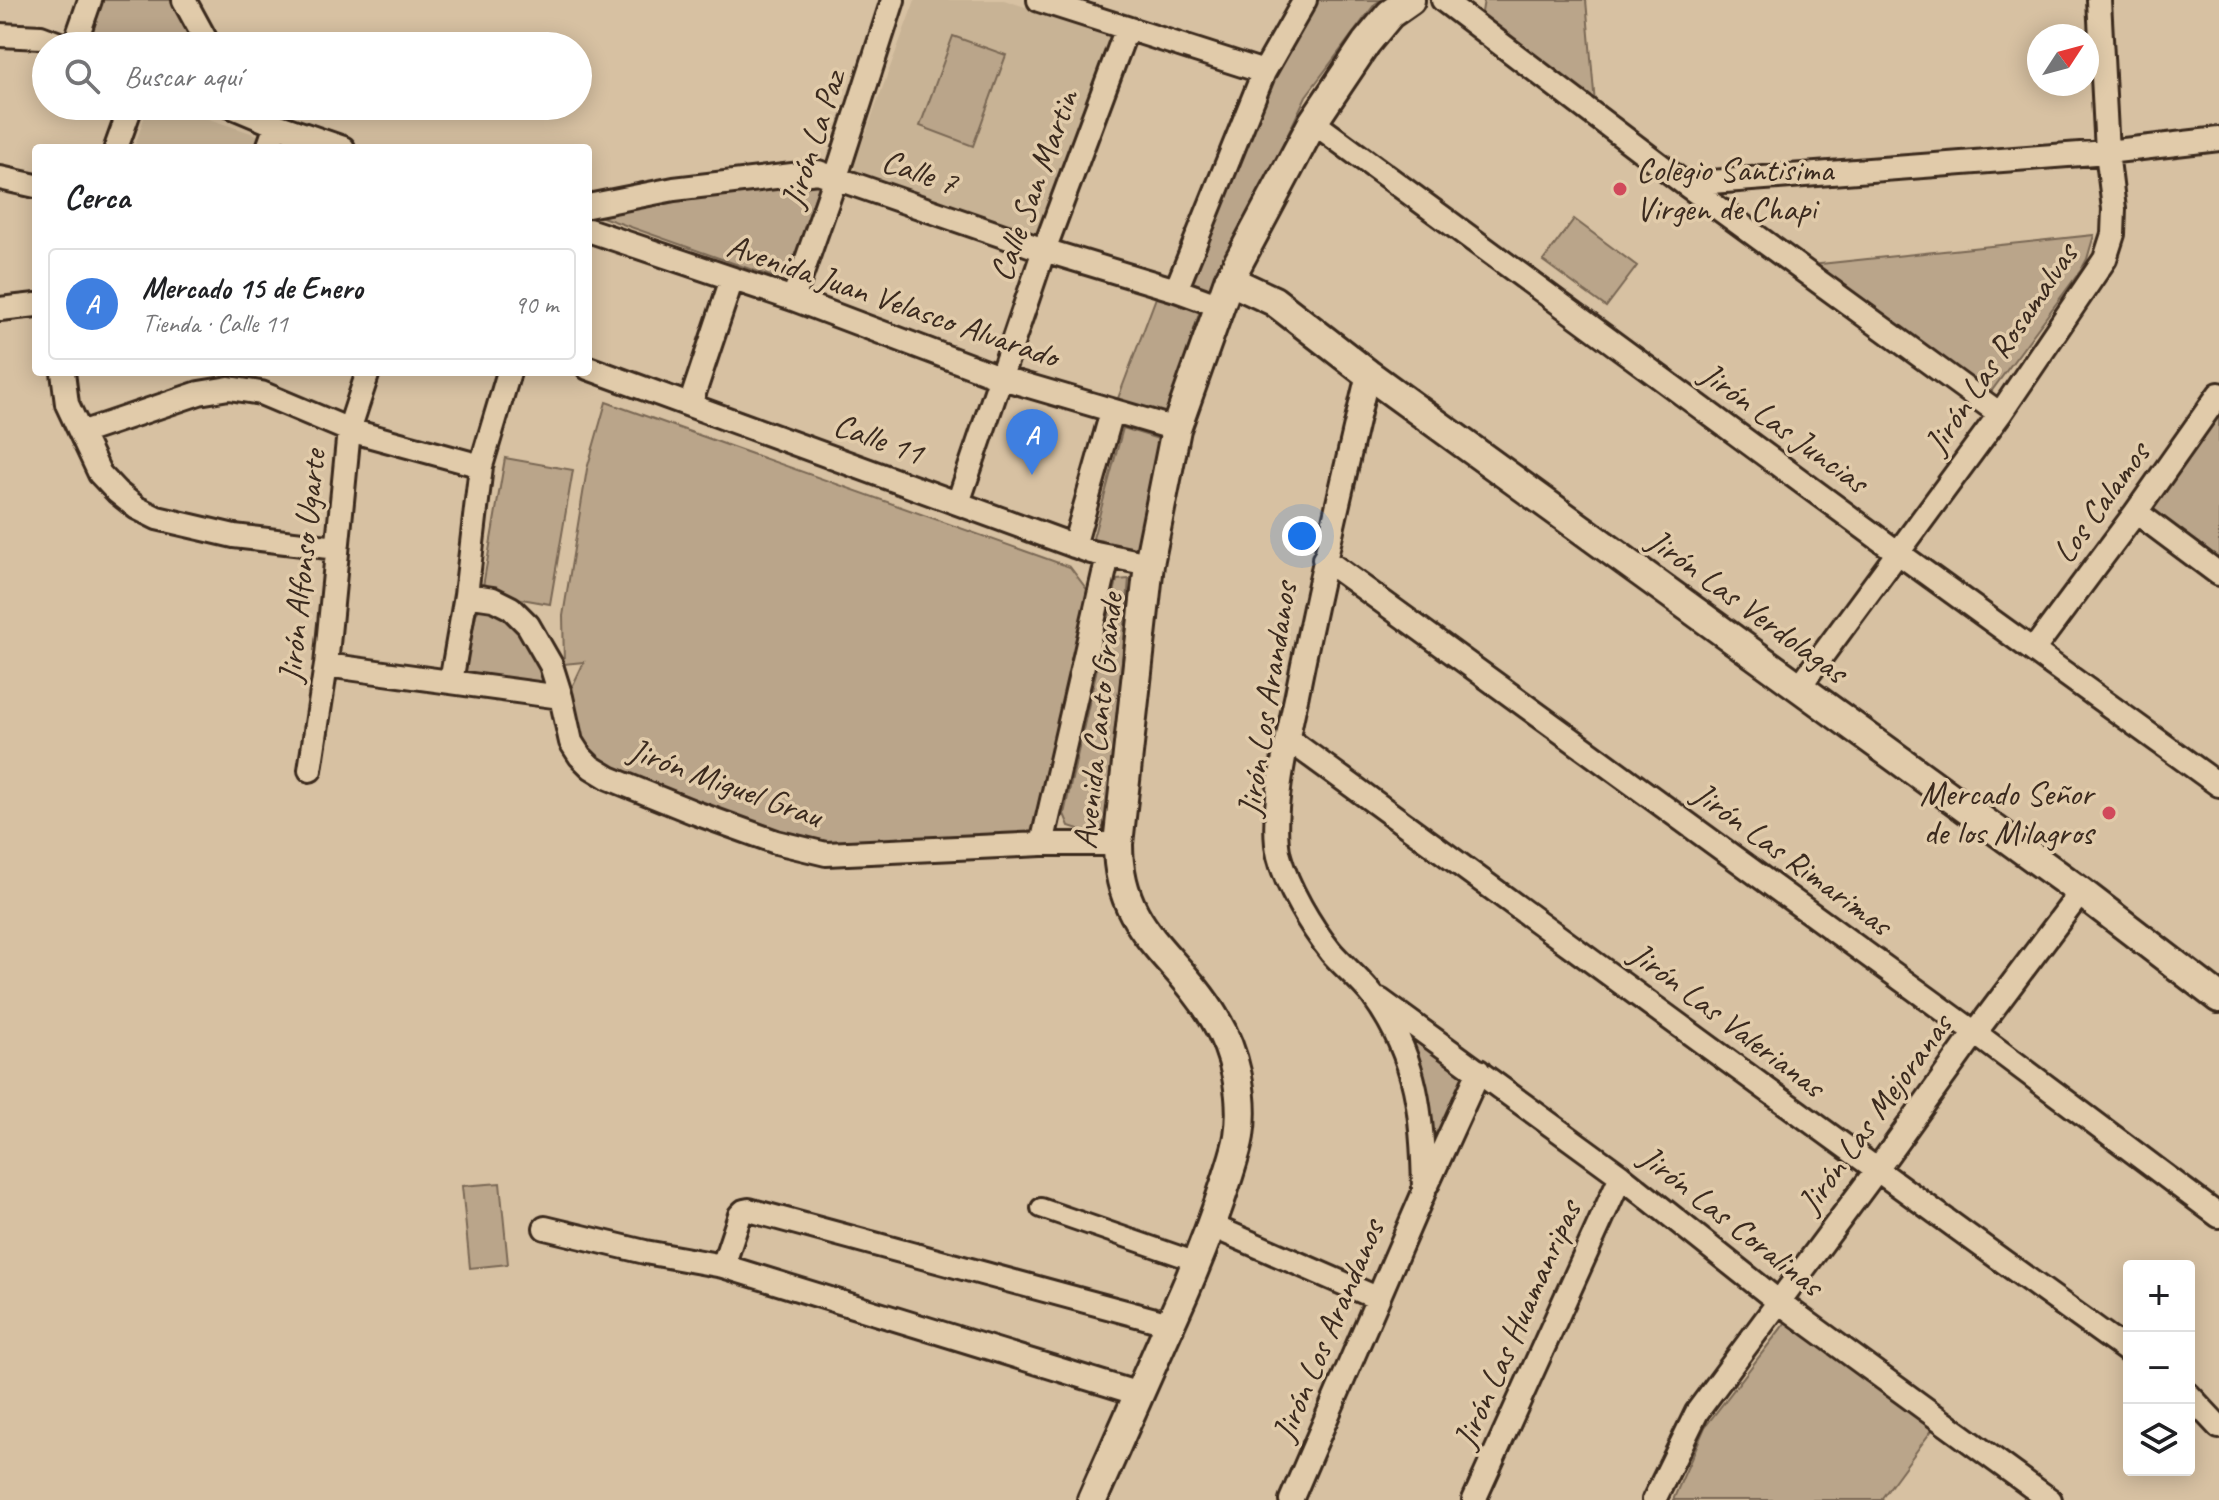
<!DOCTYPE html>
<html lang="es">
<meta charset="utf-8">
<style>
body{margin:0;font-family:Caveat,sans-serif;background:#f6f6f6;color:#202124}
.controls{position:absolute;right:24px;bottom:24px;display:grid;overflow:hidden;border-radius:8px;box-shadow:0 4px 20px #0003}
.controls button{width:72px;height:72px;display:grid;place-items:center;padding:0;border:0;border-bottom:2px solid #e0e0e0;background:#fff;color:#202124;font:40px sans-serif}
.compass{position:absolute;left:2027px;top:24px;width:72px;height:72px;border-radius:50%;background:#fff;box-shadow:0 4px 20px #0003;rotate:54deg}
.you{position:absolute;left:1302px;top:536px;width:28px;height:28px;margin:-20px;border:6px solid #fff;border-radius:50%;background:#1a73e8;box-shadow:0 0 0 12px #1a73e833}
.badge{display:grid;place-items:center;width:52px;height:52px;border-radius:50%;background:#1a73e8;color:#fff;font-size:26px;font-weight:700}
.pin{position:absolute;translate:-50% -66px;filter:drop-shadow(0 2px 4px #0008)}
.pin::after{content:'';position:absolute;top:42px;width:28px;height:24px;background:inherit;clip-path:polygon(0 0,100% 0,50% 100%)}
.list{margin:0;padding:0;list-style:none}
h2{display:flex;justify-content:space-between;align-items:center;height:104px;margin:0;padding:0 32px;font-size:34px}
h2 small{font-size:26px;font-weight:400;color:#757577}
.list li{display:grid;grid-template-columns:52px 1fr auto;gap:24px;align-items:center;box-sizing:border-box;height:112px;margin:0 16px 16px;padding:0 16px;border:2px solid #e0e0e0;border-radius:8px}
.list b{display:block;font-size:30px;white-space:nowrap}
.list p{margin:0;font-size:26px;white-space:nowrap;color:#757577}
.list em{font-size:26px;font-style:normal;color:#757577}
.icon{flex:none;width:44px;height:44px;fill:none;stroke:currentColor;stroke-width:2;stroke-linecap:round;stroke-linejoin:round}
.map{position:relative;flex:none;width:2219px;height:1500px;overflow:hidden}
.search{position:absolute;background:#fff;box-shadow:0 4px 20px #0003;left:32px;top:32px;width:560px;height:88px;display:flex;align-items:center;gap:20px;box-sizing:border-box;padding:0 28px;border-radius:44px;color:#757577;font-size:30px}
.panel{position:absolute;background:#fff;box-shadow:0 4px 20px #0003;left:32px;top:144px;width:560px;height:232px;border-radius:8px}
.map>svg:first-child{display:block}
</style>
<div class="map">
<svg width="2219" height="1500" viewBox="0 0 2219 1500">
<rect width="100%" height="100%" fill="#d7c1a2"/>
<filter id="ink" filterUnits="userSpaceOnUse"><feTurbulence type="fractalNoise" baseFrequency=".0125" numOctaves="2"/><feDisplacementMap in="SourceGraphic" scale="16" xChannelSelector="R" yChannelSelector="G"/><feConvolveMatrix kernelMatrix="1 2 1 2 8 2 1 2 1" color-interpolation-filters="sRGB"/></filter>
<g filter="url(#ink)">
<path fill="#c8b395" d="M915,0H1004L1111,35L1036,242L857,177L854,165Z
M148,106H170L269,139L265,148H134Z"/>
<path fill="#baa58a" stroke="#7a6854" stroke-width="2" d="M102,0H177L200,46H101L90,41Z
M1318,0H1381L1375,4L1306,96L1215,289L1206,293L1194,288L1190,280L1277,70Z
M1484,0H1586L1595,104L1487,22L1482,12Z
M953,36L1006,55L973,146L920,126Z
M822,177L787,282L588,212Z
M1574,219L1637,266L1606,307L1543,261Z
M2094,235L2087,259L2081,270L1990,393L1811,265Z
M1157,295L1201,307L1167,417L1117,401Z
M606,402L1070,567L1094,599L1037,831L1005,843L835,849L792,841L641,788L584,754L572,695L573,685L584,662L564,664L563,616L587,469Z
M2219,414V558L2152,509Z
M1123,428L1165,441L1137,552L1092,542Z
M505,458L573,470L550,604L482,592Z
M1129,579L1108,823L1094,834L1069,826L1064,814L1117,580Z
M493,609L508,613L533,649L546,689L460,676L471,620L479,610Z
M1418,1037L1467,1075L1442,1137L1432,1134L1408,1043Z
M500,1183L508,1264L470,1268L462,1186Z
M1789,1318L1935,1426L1882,1498L1883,1500H1673L1705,1427Z"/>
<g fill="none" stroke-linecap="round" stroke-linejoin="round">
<defs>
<path id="pedestrian" d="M1041,1208L1197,1262"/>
<path id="minor" d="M184,0L209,46
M1039,0L1264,72
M1443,0L1685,184L2000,414
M0,35L41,37L65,46
M74,46L90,0
M231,106L276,125L343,148
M1313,122L1897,552L2219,785
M116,148L131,106
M268,148L276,125
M0,178L36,186
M1685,184L2107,152L2219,139
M588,206L674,189L818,172L1044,250L1176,290L1220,306
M588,230L793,299L1002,378L1176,429
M1176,290L1264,72L1305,0
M793,299L836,177L893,0
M0,309L36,305
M588,368L1091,552L1149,564
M63,372L67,404L100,474L117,492L137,508L157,518L234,536L337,548
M690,405L732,279
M81,433L199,393L229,388L261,393L349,430L481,466
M958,503L1044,250L1127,28
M2136,512L2219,574
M1074,546L1112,412
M1324,559L1975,1033L2219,1216
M466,595L493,599L511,608L528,625L551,665L561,697L571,742L580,756L591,767L609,778L693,812L776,842L826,854L1042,844H1118
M2034,649L2136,512L2219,394
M326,665L561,697
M451,682L466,595L481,466L509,372
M1799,687L2000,414L2105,259L2113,234L2114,209L2107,152L2099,0
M1288,739C1568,943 1847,1150 2129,1352
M310,770L326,665L349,430L368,372
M1042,844L1108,556
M1380,1000L1621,1176L1779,1302L2050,1500
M1428,1183L1479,1071
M1212,1226L1377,1298
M545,1228L645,1252L723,1266L1139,1394
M723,1266L740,1215L744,1211L749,1210L1170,1324
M2189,1395L2219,1427
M1291,1500L1424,1192C1423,1118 1418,1057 1373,996C1361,980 1344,967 1331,952C1311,927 1287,887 1279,856C1269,816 1288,736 1297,694C1318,587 1343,480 1368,374
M1474,1500L1621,1176
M1654,1500L1697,1412L1876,1171L1975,1033L2081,892"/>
<path id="tertiary" d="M1229,280L1274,301L1368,374L2081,892L2219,998
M1092,1500C1122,1432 1153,1364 1183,1295C1200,1256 1215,1217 1228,1176C1232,1163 1237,1149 1239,1136C1245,1097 1235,1052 1215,1019C1176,953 1118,932 1118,844L1149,564L1176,429L1229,280L1313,122L1366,43L1390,14L1410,0"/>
</defs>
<use href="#pedestrian" stroke="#3b2a1e" stroke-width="24"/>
<use href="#minor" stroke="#3b2a1e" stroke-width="28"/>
<use href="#tertiary" stroke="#3b2a1e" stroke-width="34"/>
<use href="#pedestrian" stroke="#e1cbaa" stroke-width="18"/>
<use href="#minor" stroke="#e1cbaa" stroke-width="22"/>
<use href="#tertiary" stroke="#e1cbaa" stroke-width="28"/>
</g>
</g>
<g fill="#d1495b" stroke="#e1cbaa" stroke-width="3">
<circle cx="1620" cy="189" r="8"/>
<circle cx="2109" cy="813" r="8"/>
</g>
<g text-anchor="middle" stroke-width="7" stroke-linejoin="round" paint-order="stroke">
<g font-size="34" fill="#3b2a1e" stroke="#e1cbaa">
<text transform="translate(812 139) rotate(-72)" y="12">Jirón La Paz</text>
<text transform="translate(920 171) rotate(19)" y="12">Calle 7</text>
<text transform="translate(1033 185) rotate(-70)" y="12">Calle San Martin</text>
<text transform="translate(893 300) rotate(19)" y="12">Avenida Juan Velasco Alvarado</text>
<text transform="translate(2000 348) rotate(-56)" y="12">Jirón Las Rosamalvas</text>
<text transform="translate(1785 427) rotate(36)" y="12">Jirón Las Juncias</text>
<text transform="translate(879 438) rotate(20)" y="12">Calle 11</text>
<text transform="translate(2100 502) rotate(-54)" y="12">Los Calamos</text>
<text transform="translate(301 566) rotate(-84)" y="12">Jirón Alfonso Ugarte</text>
<text transform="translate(1748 605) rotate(36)" y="12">Jirón Las Verdolagas</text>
<text transform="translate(1266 699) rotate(-81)" y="12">Jirón Los Arandanos</text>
<text transform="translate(1097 721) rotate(-84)" y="12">Avenida Canto Grande</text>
<text transform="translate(726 782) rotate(20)" y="12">Jirón Miguel Grau</text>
<text transform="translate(1793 858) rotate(36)" y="12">Jirón Las Rimarimas</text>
<text transform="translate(1728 1019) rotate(37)" y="12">Jirón Las Valerianas</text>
<text transform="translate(1874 1113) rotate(-54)" y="12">Jirón Las Mejoranas</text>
<text transform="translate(1732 1220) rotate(38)" y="12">Jirón Las Coralinas</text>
<text transform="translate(1516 1324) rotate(-66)" y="12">Jirón Las Huamanripas</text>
<text transform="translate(1327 1330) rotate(-67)" y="12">Jirón Los Arandanos</text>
</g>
<g font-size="34" fill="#3b2a1e" stroke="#e1cbaa" text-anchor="start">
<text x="1636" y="181">Colegio Santisima<tspan x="1636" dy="39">Virgen de Chapi</tspan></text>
<text x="2093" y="805" text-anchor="end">Mercado Señor<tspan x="2093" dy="39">de los Milagros</tspan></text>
</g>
</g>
</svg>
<div class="controls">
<button>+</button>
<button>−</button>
<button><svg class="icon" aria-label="layers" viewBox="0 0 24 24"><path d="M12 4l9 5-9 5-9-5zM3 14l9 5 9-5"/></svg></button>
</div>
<svg class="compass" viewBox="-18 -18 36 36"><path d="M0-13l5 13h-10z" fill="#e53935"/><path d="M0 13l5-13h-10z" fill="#757577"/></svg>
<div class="you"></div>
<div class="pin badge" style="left:1032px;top:475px;background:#3f7fe0">A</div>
<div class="search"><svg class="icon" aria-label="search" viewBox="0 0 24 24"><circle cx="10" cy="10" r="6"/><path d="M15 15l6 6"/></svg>Buscar aquí</div>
<section class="panel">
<h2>Cerca<small></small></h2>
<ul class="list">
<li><span class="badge" style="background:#3f7fe0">A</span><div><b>Mercado 15 de Enero</b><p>Tienda · Calle 11</p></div><em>90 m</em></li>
</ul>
</section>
</div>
